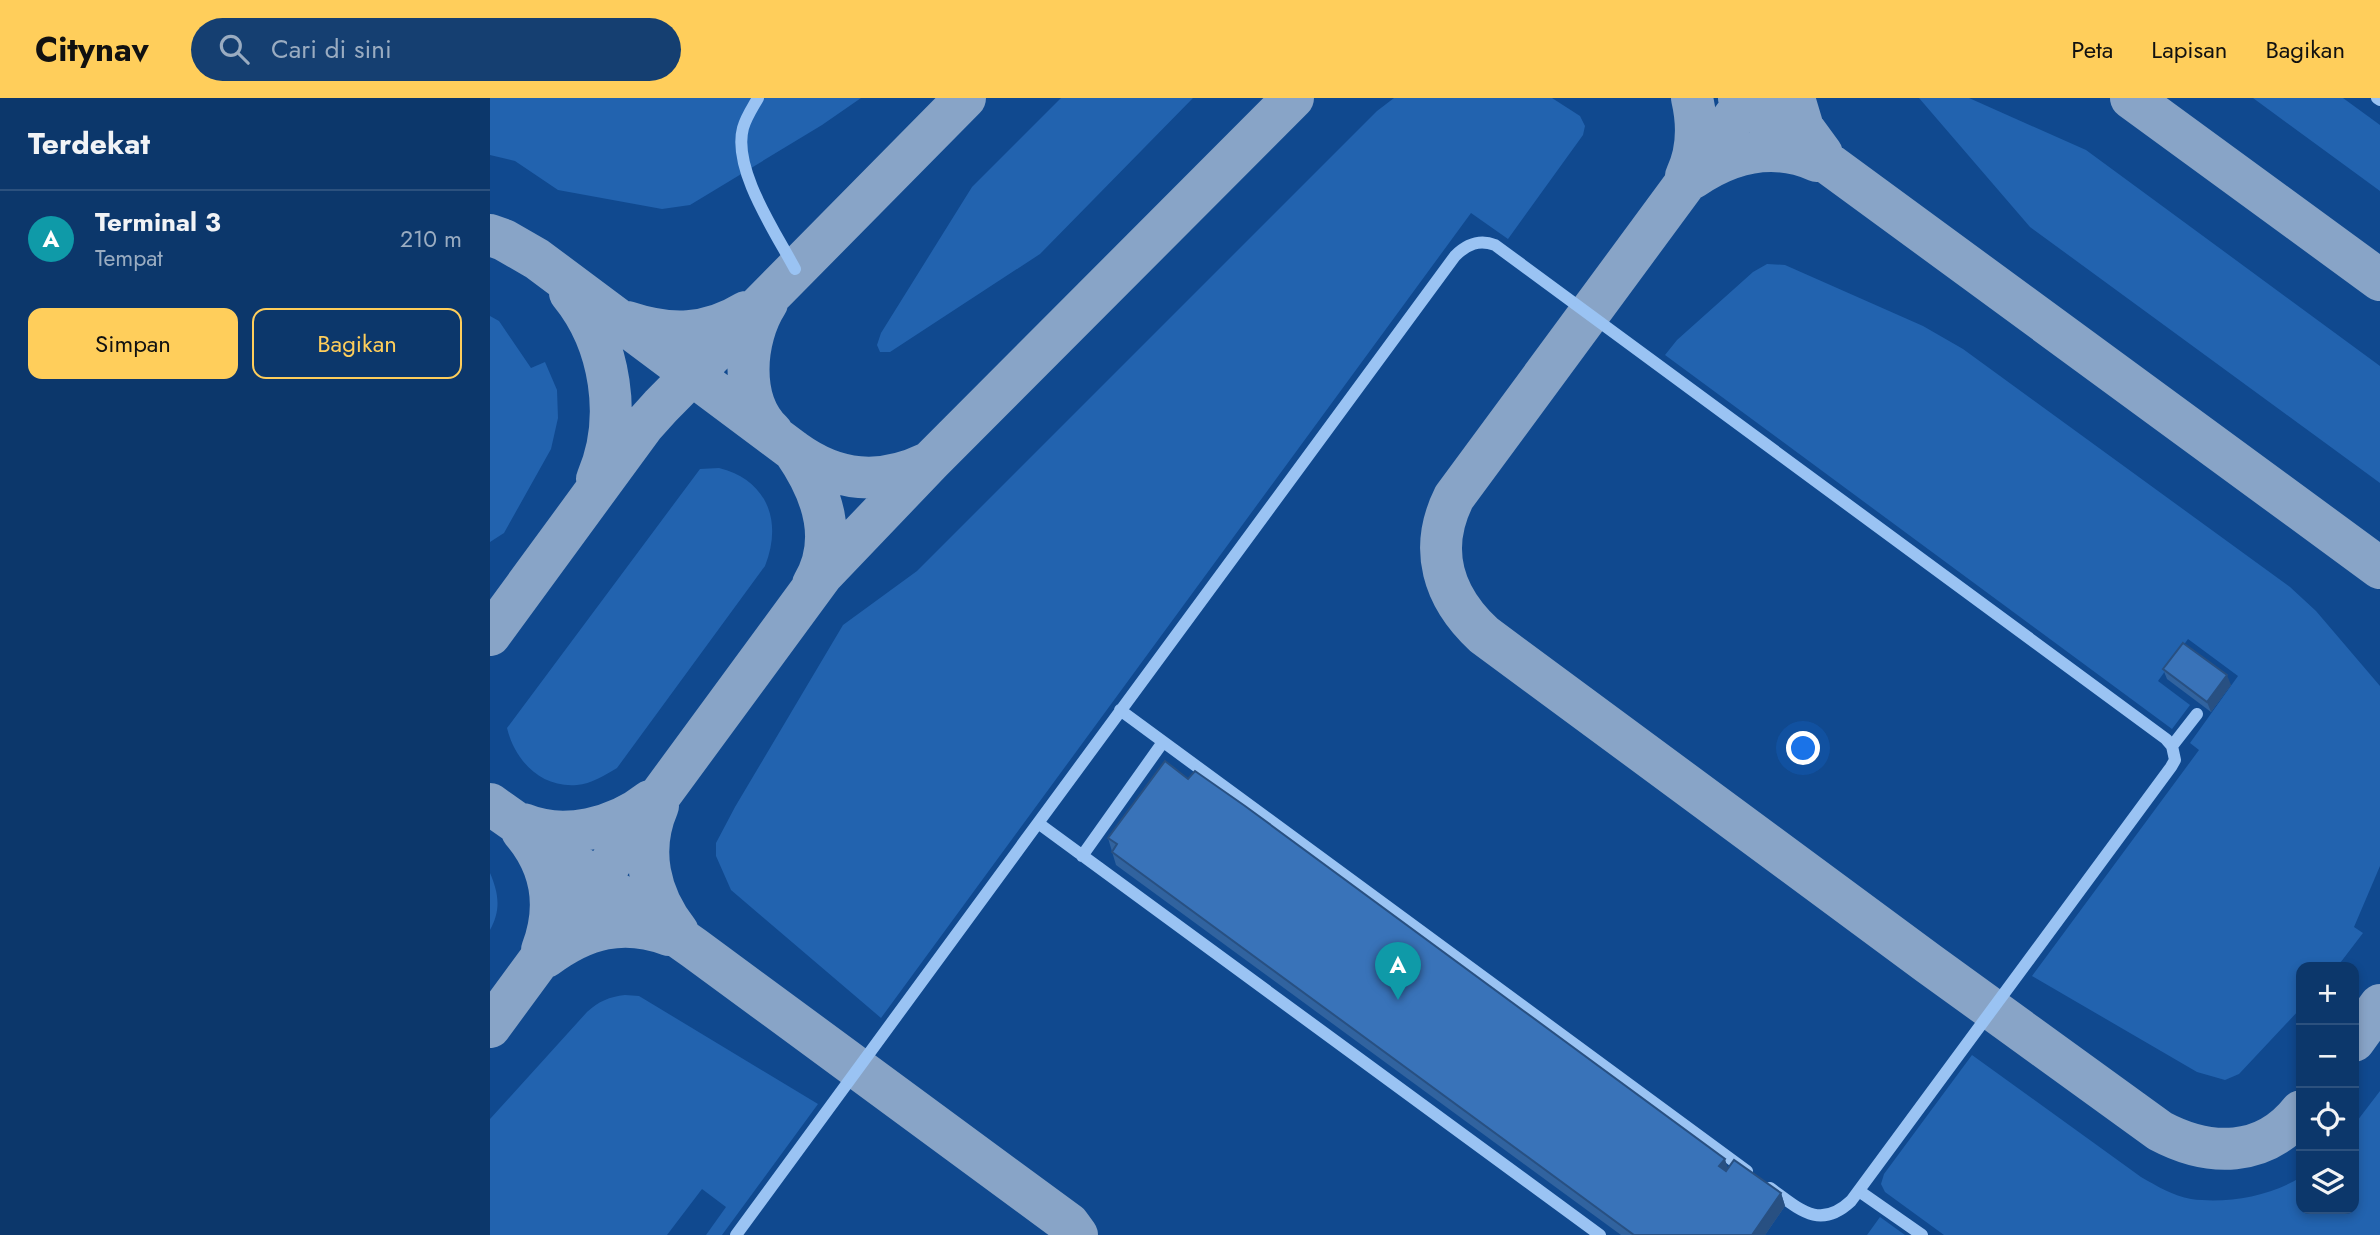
<!DOCTYPE html>
<html lang="id">
<meta charset="utf-8">
<style>
body{margin:0;font-family:Jost,sans-serif;background:#153f71;color:#f1f3f6}
.controls{position:absolute;right:21px;bottom:21px;display:grid;overflow:hidden;border-radius:14px;box-shadow:0 4px 10px #0003}
.controls button{width:63px;height:63px;display:grid;place-items:center;padding:0;border:0;border-bottom:2px solid #2c517e;background:#0c376b;color:#f1f3f6;font:35px sans-serif}
.you{position:absolute;left:1314px;top:651px;width:24px;height:24px;margin:-18px;border:5px solid #fff;border-radius:50%;background:#1a73e8;box-shadow:0 0 0 10px #1a73e833}
.badge{display:grid;place-items:center;width:46px;height:46px;border-radius:50%;background:#ffce5b;color:#fff;font-size:23px;font-weight:700}
.pin{position:absolute;translate:-50% -58px;filter:drop-shadow(0 2px 4px #0008)}
.pin::after{content:'';position:absolute;top:37px;width:24px;height:21px;background:inherit;clip-path:polygon(0 0,100% 0,50% 100%)}
.list{margin:0;padding:0;list-style:none}
h2{display:flex;justify-content:space-between;align-items:center;height:91px;margin:0;padding:0 28px;font-size:30px}
h2 small{font-size:23px;font-weight:400;color:#9aacc1}
.list li{display:grid;grid-template-columns:46px 1fr auto;gap:21px;align-items:center;box-sizing:border-box;height:98px;padding:0 28px;border-top:2px solid #2c517e}
.list b{display:block;font-size:26px;white-space:nowrap}
.list p{margin:0;font-size:23px;white-space:nowrap;color:#9aacc1}
.list em{font-size:23px;font-style:normal;color:#9aacc1}
.actions{display:flex;gap:14px;padding:21px 28px}
.actions a{flex:1;padding:16px 0;border:2px solid #ffce5b;border-radius:14px;text-align:center;font-size:24px;color:#ffce5b}
.actions .main{background:#ffce5b;color:#111}
.icon{flex:none;width:38px;height:38px;fill:none;stroke:currentColor;stroke-width:2;stroke-linecap:round;stroke-linejoin:round}
.map{position:relative;flex:none;width:1890px;height:1137px;overflow:hidden}
header{display:flex;align-items:center;gap:42px;box-sizing:border-box;height:98px;padding:0 35px;background:#ffce5b;color:#111}
header strong{font-size:33px}
nav{display:flex;gap:38px;margin-inline-start:auto;font-size:24px}
.search{width:490px;height:63px;background:#153f71;display:flex;align-items:center;gap:18px;box-sizing:border-box;padding:0 24px;border-radius:38px;color:#9aacc1;font-size:26px}
main{display:flex}
aside{flex:1;background:#0c376b}
.map>svg:first-child{display:block}
</style>
<header>
<strong>Citynav</strong>
<div class="search"><svg class="icon" aria-label="search" viewBox="0 0 24 24"><circle cx="10" cy="10" r="6"/><path d="M15 15l6 6"/></svg>Cari di sini</div>
<nav><a>Peta</a><a>Lapisan</a><a>Bagikan</a></nav>
</header>
<main>
<aside>
<h2>Terdekat<small></small></h2>
<ul class="list">
<li><span class="badge" style="background:#0f9aa8">A</span><div><b>Terminal 3</b><p>Tempat</p></div><em>210 m</em></li>
</ul>
<div class="actions"><a class="main">Simpan</a><a>Bagikan</a></div>
</aside>
<div class="map">
<svg width="1890" height="1137" viewBox="0 0 1890 1137">
<rect width="100%" height="100%" fill="#10498f"/>
<path fill="#2263af" d="M0,0H371L332,27L200,107L172,111L68,92L25,63L0,57Z
M571,0H703L550,156L400,254H390L387,247L391,235L482,89Z
M904,0H1062L1090,18L1095,28L1093,37L1018,141L981,115L391,920L241,792L226,758V745L245,709L353,527L427,473L887,13Z
M1429,0H1479L1596,52L1890,268V385L1540,129Z
M1763,0H1853L1890,27V93Z
M1277,166L1295,167L1433,228L1473,251L1800,489L1826,513L1890,588V768L1864,829L1873,835L1847,869H1811V910L1749,976L1735,982L1707,974L1542,878L1709,652L1700,645L1748,578L1698,541L1668,583L1700,607L1682,631L1175,257L1187,242L1263,174Z
M0,218L9,223L41,270L55,264L67,292L68,320L61,351L14,435L0,444Z
M229,370C277,382 293,423 275,468L127,670C115,677 101,686 87,687C51,690 25,663 17,630L210,371Z
M0,775C9,796 11,812 0,832Z
M135,897L149,898L328,1006L232,1137H216L236,1109L212,1091L177,1137H0V1021L97,914C109,903 119,899 135,897Z
M1482,957L1651,1079C1667,1088 1683,1098 1701,1101C1737,1106 1781,1098 1811,1079V1111H1864V1027L1890,993V1137H1454L1395,1094L1391,1086L1394,1076Z
M1390,1119L1415,1137H1377Z"/>
<g fill="none" stroke-linecap="round" stroke-linejoin="round">
<path stroke="#88a4c7" stroke-width="42" d="M1249,0L1890,470
M1258,0L964,399C938,451 953,499 994,537L1438,865L1670,1033C1719,1059 1774,1060 1811,1013
M1304,0L1313,30L1332,56
M1641,0L1890,182
M1196,78C1208,53 1208,26 1202,0
M1203,80C1241,54 1284,44 1327,63
M0,137L14,142L47,161L304,353C347,384 390,388 438,365
M80,195C121,245 133,321 107,381
M277,205C254,241 249,303 282,334
M137,224C179,238 217,238 256,214
M304,353C331,392 350,441 323,486
M0,537L153,328L171,308L475,0
M0,706L204,850L579,1126L587,1137
M168,708C149,752 159,797 188,834
M33,726C74,743 126,730 160,703
M32,733C62,768 68,810 52,852
M56,859C95,830 133,820 179,837
M0,929L332,477L441,363L803,0
M1864,943L1890,907"/>
<path stroke="#9ac3f3" stroke-width="12" d="M268,0C263,9 256,19 253,30C242,71 286,135 305,171
M1887,0L1890,2
M630,612L1257,1073
M548,725L965,158C977,146 989,141 1005,147L1676,641L1682,648
M592,758L673,644
M1280,1090C1308,1110 1329,1133 1361,1103L1681,669L1685,662L1682,648L1707,616
M1369,1093L1432,1137
M246,1137L548,725L1110,1137"/>
</g>
<path fill="#31639f" d="M1673,571L1741,587L1721,614L1677,581Z
M618,740L1238,1070L1291,1095L1295,1108L1275,1137H1131L626,767Z"/>
<path fill="#285082" d="M1737,577L1741,587L1721,614L1717,604Z
M1235,1061L1239,1074L1234,1081L1229,1068Z
M1291,1095L1295,1108L1275,1137H1262Z"/>
<path fill="#3973b9" stroke="#285082" stroke-width="2" d="M1693,545L1737,577L1717,604L1673,571Z
M675,663L698,681L705,673L755,708L1235,1061L1229,1068L1236,1073L1244,1062L1291,1095L1262,1137H1144L622,754L627,746L618,740Z"/>
</svg>
<div class="controls">
<button>+</button>
<button>−</button>
<button><svg class="icon" aria-label="locate" viewBox="0 0 24 24"><circle cx="12" cy="12" r="6"/><path d="M12 2v4M12 18v4M2 12h4M18 12h4"/></svg></button>
<button><svg class="icon" aria-label="layers" viewBox="0 0 24 24"><path d="M12 4l9 5-9 5-9-5zM3 14l9 5 9-5"/></svg></button>
</div>
<div class="you"></div>
<div class="pin badge" style="left:908px;top:902px;background:#0f9aa8">A</div>
</div>
</main>
